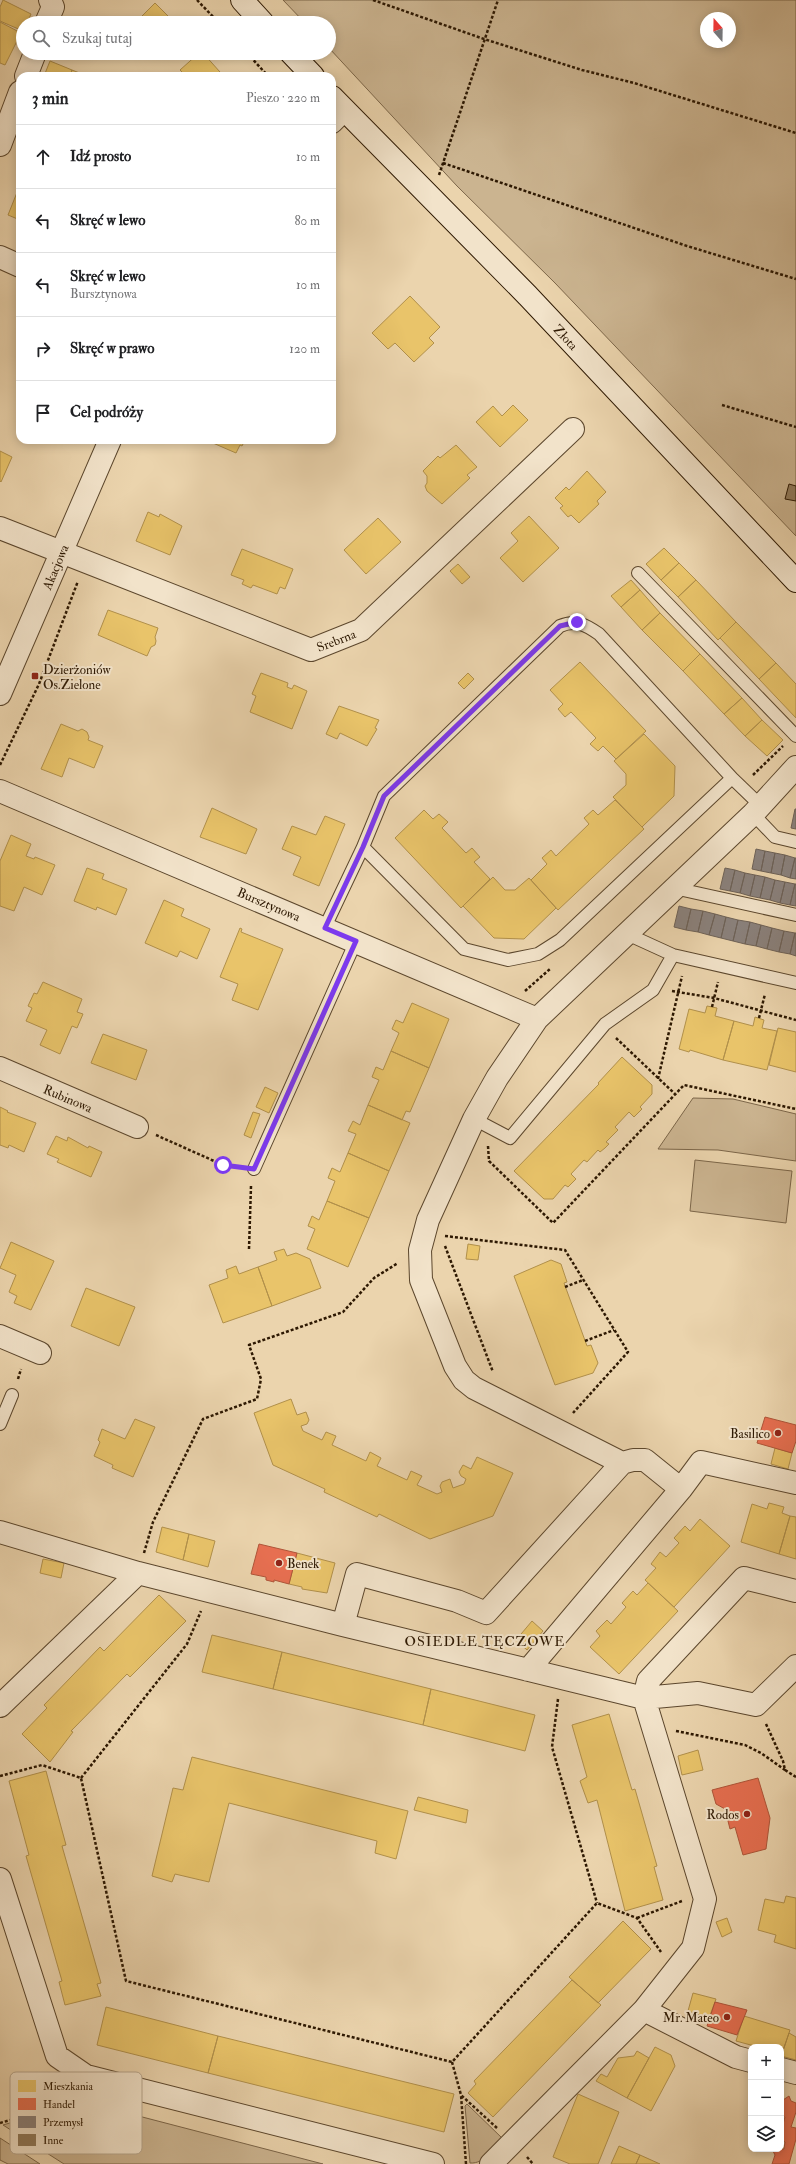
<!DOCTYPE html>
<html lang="pl">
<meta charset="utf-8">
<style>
body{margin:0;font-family:"IM FELL Double Pica",serif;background:#f6f6f6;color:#202124}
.controls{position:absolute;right:12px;bottom:12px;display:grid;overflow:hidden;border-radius:8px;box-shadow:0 2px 10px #0003}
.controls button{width:36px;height:36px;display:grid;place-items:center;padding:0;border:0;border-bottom:1px solid #e0e0e0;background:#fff;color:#202124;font:20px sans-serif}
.compass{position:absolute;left:700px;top:12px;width:36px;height:36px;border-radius:50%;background:#fff;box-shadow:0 2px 10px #0003;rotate:340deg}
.stop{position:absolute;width:12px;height:12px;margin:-9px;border:3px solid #7c3aed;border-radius:50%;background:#fff}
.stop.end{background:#7c3aed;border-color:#fff;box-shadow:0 1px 4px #0008}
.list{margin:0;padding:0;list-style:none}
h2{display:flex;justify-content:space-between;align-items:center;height:52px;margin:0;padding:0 16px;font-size:17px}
h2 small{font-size:13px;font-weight:400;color:#757577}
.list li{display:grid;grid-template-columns:26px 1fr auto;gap:12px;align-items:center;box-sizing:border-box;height:64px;padding:0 16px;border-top:1px solid #e0e0e0}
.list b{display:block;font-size:15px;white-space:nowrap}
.list p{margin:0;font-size:13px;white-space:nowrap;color:#757577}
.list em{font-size:13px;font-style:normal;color:#757577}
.icon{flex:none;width:22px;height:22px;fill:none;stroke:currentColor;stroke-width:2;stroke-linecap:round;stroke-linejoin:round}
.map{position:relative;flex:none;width:796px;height:2164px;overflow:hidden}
.search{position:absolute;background:#fff;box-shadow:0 2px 10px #0003;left:16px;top:16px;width:320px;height:44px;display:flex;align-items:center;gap:10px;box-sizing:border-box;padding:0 14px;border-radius:22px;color:#757577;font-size:15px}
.panel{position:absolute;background:#fff;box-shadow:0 2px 10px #0003;left:16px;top:72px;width:320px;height:372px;border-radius:12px}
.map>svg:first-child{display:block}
</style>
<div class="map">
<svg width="796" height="2164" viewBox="0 0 796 2164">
<rect width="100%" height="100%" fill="#ebd4ad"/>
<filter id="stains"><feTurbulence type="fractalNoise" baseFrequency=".005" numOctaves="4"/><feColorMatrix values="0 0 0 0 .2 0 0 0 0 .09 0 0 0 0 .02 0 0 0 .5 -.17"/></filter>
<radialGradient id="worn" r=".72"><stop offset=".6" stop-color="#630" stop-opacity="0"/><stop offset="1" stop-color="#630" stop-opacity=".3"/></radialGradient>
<path fill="#cbb490" stroke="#7c6649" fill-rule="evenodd" d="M283,0H796V536L555,283L457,186L329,48V23H305ZM706,18H730V42H706Z
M693,1098L733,1099L796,1114V1161L718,1150L658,1149Z
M695,1160L792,1171L786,1223L690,1211Z
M87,2086L103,2091L100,2106L323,2164H64L3,2125L71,2105L75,2107L78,2106Z
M467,2104L502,2138C494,2148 485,2164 470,2163L465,2106Z
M0,2138L40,2164H8L0,2160Z"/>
<path fill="#e9c46a" stroke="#b1904b" d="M3,0L31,14L27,23H23V31L0,21V7Z
M155,3L175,23H135Z
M0,22L21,33L5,65L0,63Z
M199,53H203L220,72L215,76H186L180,70Z
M50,61L72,70L70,76H44Z
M72,70L87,76H70Z
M18,190L20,191V220L8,215Z
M410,296L440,327L429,338L434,343L414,362L395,343L388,349L372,333Z
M513,405L528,420L500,447L476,422L493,406L502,416Z
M206,440H245L242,446L240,445L236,453Z
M456,445L477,467L467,475L470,478L442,504L427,491L425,486L427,483V476L423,471L438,456L440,458Z
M0,451L12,457L1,482L0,481Z
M587,471L606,492L597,501L599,504L579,523L571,515L568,517L560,508L563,506L555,498L566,487L569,490Z
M148,512L159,517L160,514L182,526L170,555L136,541Z
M529,516L559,548L523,582L500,558L518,541L511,533Z
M378,518L401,542L366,574L344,550Z
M664,548L679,563L661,580L646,564Z
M242,549L293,569L285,589L280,587L277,594L253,585L251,588L242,584L244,580L231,575Z
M679,563L696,580L678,597L661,580Z
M458,564L470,577L462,584L450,571Z
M631,580L640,590L621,607L611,596Z
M696,580L736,622L718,640L678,597Z
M640,590L660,613L642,630L621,607Z
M108,610L158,628L155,637L156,641L155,645L151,647L147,656L98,635Z
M660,613L700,654L683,671L642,630Z
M736,622L776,663L759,679L720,638Z
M700,654L742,698L724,714L683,671Z
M580,662L646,731L616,759L603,746L598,751L590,744L596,738L571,712L565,717L558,709L563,704L550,690Z
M776,663L796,684V718L759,679Z
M261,673L288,683L287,687L292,689L294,685L307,691L292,729L250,712L256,696L252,694Z
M468,673L474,679L464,689L458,683Z
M742,698L762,720L745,736L724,714Z
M339,706L379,720L375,728L377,729L367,746L340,733L337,739L326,734Z
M762,720L783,740L767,756L745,736Z
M61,724L78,731L82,729L87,732L89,737L88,740L103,746L94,768L69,758L62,777L41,769Z
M644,734L675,766L674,796L642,827L613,797L626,785V774L614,761Z
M615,800L644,829L558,910L531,880L547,864L542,858L551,850L556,856L589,824L584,818L593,810L598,815Z
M212,808L257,829L246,854L200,837Z
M424,810L433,819L439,814L448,822L442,828L466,853L472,848L480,857L474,862L490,879L461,908L395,838Z
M325,816L345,824L319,886L293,875L301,857L282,849L292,826L316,835Z
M11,835L31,844L26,856L34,859L35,857L55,865L42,895L24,887L14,911L0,906V861Z
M87,868L104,874L102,879L127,889L116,915L97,907L96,910L74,901Z
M493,877L505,890H515L529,878L556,908L524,939L494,938L463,906Z
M164,900L184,909L181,916L210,929L197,959L180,951L177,957L145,943Z
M240,928L242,929L241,932L283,949L258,1010L232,1000L238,984L220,977Z
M43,982L82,999L77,1012L83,1014L77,1028L72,1026L60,1054L40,1045L47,1030L26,1021L32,1008L28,1006L34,993L37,994Z
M412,1003L449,1019L429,1068L391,1051L399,1033L392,1029L396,1020L403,1023Z
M707,1006L717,1008L715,1016L734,1021L723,1060L690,1050L689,1052L679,1049L689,1009L705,1013Z
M755,1017L764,1020L762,1028L777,1031L767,1070L723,1060L734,1021L753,1026Z
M778,1028L796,1032V1072L769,1065Z
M103,1034L147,1050L136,1080L91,1063Z
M391,1051L429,1068L410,1112L406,1111L402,1120L368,1105L379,1080L372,1077L376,1067L383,1070Z
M622,1057L652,1085V1094L640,1107L642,1109L634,1117L629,1112L615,1127L618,1130L606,1142L609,1144L605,1148L600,1152L598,1150L587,1162L584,1160L571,1174L576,1179L568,1187L565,1185L553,1199H544L514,1171L599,1084L598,1083Z
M265,1087L278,1093L269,1113L256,1107Z
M368,1105L410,1123L389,1171L348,1153L356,1134L348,1131L353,1121L360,1125Z
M0,1107L8,1111L7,1112L36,1123L24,1152L9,1145L8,1148L0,1145Z
M253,1112L260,1114L251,1138L244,1135Z
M56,1136L67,1141L68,1137L88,1148L89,1146L102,1152L91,1177L57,1162L59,1159L47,1154Z
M348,1153L389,1171L369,1218L327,1201L335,1181L328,1178L332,1168L340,1172Z
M327,1201L369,1218L348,1267L307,1249L315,1229L308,1226L312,1216L319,1220Z
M11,1242L54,1261L31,1310L14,1303L17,1296L9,1292L16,1275L0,1268Z
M468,1244L480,1246L478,1260L466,1259Z
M284,1249L287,1256L296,1253L310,1259L321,1288L272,1306L258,1267L277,1260L274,1252Z
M551,1260L561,1264L567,1282L564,1283L587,1346L591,1345L598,1363L593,1373L555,1385L514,1276Z
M236,1266L239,1274L258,1267L272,1306L223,1323L209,1285L228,1278L226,1270Z
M86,1288L135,1307L119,1346L71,1326Z
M291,1399L297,1415L306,1412L309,1420L307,1424L301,1426L303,1431L322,1440L326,1432L336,1436L332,1445L366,1461L370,1452L381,1458L377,1466L407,1480L411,1471L422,1476L417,1485L437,1494L442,1492L440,1486L442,1482L450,1479L453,1488L464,1484L466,1479L461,1476L459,1472L463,1465L471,1469L477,1457L513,1473L493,1516L430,1539L379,1514L377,1517L324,1492L325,1489L273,1465L254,1413Z
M135,1419L155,1427L133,1477L112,1468L113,1465L94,1456L100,1442L98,1440L102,1429L125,1439Z
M775,1448L792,1453L788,1469L771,1464Z
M769,1503L784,1507L782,1513L790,1516L779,1554L741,1542L752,1504L767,1509Z
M790,1516L796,1517V1559L779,1554Z
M700,1519L730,1546L674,1607L645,1580L656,1568L651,1564L660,1552L666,1557L679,1543L674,1538L685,1526L690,1531Z
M162,1527L189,1534L183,1560L156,1552Z
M189,1534L215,1541L208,1567L183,1560Z
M297,1553L335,1563L327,1593L302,1589V1587L289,1584Z
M43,1559L64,1563L61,1578L40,1573Z
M648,1583L678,1611L619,1674L590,1647L600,1636L596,1631L607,1620L611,1624L626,1607L622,1603L633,1591L637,1595Z
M159,1595L186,1621L130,1677L127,1674L71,1731L73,1732L50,1762L22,1734L47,1708L44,1705L100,1647L104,1651Z
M532,1621L543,1631L527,1650L516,1640Z
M212,1635L282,1652L273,1689L202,1672Z
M282,1652L431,1689L423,1725L273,1689Z
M431,1689L535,1715L525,1751L423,1725Z
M609,1714L632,1790L635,1789L657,1866L654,1867L663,1900L625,1911L597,1800L588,1803L580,1781L587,1777L572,1725Z
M698,1750L703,1770L682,1775L678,1756Z
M192,1757L408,1811L396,1859L375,1853L377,1841L229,1803L209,1882L175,1874L172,1882L152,1876L173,1788L183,1790Z
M46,1771L66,1845L62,1846L101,1983L97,1984L101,1996L65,2005L59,1982L62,1981L26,1856L29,1855L9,1781Z
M418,1797L468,1810L466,1823L414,1810Z
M786,1896L796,1898V1949L774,1942L776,1935L758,1930L765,1899L784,1903Z
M727,1918L732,1932L722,1937L716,1922Z
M623,1921L651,1949L598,2003L569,1977Z
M572,1980L601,2005L493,2117L468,2093L476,2084L474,2081Z
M693,1993L716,1999L709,2018L688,2011Z
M106,2007L218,2036L208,2073L97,2045Z
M744,2016L790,2030L782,2054L781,2047H758L736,2041Z
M789,2033L796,2037V2060L781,2056Z
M218,2036L454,2094L444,2132L208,2073Z
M655,2047L671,2055L675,2066L651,2111L627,2098Z
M637,2051L649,2058L627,2098L596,2081L601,2074L607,2077L618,2058L634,2056Z
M578,2094L619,2112L598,2164H570L553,2157Z
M619,2146L640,2155L636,2164H611Z
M640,2155L660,2164H636Z"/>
<path fill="#e76f51" stroke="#af5539" d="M765,1417L796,1425V1441L792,1453L757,1443Z
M259,1544L297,1553L289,1584L274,1580V1582L266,1580V1577L251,1574Z
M758,1778L770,1818L766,1849L743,1855L735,1827L730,1829L725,1809L716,1804L712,1790Z
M715,2002L747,2010L737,2035L707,2026Z
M789,2096L791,2101L796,2103V2112L791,2127L796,2128V2139L789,2164H772L775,2155L772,2149H784L785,2142L781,2140V2131L785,2117L781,2116V2107L783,2100Z"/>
<path fill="#8a817c" stroke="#6e6257" d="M795,809H796V829L791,828Z
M756,849L765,851L761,871L752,869Z
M765,851L775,853L771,873L761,871Z
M775,853L785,855L781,875L771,873Z
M785,855L795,858L790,878L781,875Z
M795,858H796V879L790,878Z
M725,868L735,870L730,891L720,889Z
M735,870L745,873L740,893L730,891Z
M745,873L755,875L750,896L740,893Z
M755,875L765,877L760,898L750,896Z
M765,877L775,880L770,900L760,898Z
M775,880L785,882L780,903L770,900Z
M785,882L795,884L790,905L780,903Z
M795,884H796V906L790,905Z
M679,906L691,909L686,930L674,927Z
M691,909L703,911L698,932L686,930Z
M703,911L715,914L709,935L698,932Z
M715,914L726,917L721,938L709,935Z
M726,917L738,920L733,941L721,938Z
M738,920L750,922L745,944L733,941Z
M750,922L761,925L756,946L745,944Z
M761,925L772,928L767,949L756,946Z
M772,928L784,931L779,952L767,949Z
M784,931L795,933L790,954L779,952Z
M795,933H796V956L790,954Z"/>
<path fill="#907a5b" stroke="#2d1802" d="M789,484L796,486V501L785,499Z"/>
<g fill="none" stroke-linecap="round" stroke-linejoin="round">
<defs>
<path id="lane" d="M638,573L796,736
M732,778L560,940L538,954L508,960L464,949L363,847L384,796L560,626C576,619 586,625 599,634L732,778L761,806
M753,814L775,837L796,842
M674,888L796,915
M325,927L363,847
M627,934L673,955L796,983
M474,1119L510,1138L605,1024L653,990L673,955
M254,1169L356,941
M0,1424L12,1395"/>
<path id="street" d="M46,23L53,7L50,0
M26,76L35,53
M332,122L344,110
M0,145L20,92
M0,257L20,266
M0,528L311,650L361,630L573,429
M0,694L110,440
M0,791L537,1019
M0,1068L137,1127
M0,1336L40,1353
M681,1489L645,1460H633L622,1463L474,1388L464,1380L455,1366L421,1280L420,1250L428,1220L474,1119L497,1078L537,1019L753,814L796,767
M0,1532L138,1573L343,1625L644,1698L698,1693L756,1705L796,1666
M343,1625L357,1574L457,1601L486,1613L622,1463
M528,1670L681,1489L701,1462L796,1483
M0,1706L138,1573
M0,1879L57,2056L86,2076L433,2164
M751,2061L736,2057L644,2010L693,1948L705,1899L644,1698L648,1681L744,1578L796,1591
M781,2069L796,2073
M491,2164L644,2010"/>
<path id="secondary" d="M242,0L263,23
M291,53L313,76
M332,97L528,296L796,581"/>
</defs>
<use href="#lane" stroke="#5c472d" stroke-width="14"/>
<use href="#street" stroke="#5c472d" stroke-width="24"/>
<use href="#secondary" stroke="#2d1802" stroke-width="24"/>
<path stroke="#2d1802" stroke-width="2.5" stroke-dasharray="3 2" stroke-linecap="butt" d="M197,0L219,23
M373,0L484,39L582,70L634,83L796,133
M247,53L268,76
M443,163L687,246L796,279
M439,175L498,0
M722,405L796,427
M0,765L39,684L78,581
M753,775L783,746
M525,991L550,969
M672,991L714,998L796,1020
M712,1007L718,982
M759,1018L765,994
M616,1038L675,1094
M658,1079L682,976
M156,1135L223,1165L239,1167
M488,1146L489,1161L553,1223L684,1085L796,1109
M445,1236L565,1250L628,1352L573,1413
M445,1246L493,1372
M249,1249L251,1186
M565,1287L583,1280
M585,1341L614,1330
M18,1379L21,1369
M144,1553L153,1522L203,1419L257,1399L261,1379L249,1345L343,1312L374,1278L398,1263
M558,1699L552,1747L597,1903
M766,1724L783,1761L785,1770L796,1777
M676,1731L745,1745L761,1753L785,1770
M0,1776L42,1765L81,1778L126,1981L452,2062L597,1903L637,1918L661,1952
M81,1778L187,1644L201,1611
M637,1918L682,1901
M452,2062L461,2095
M0,2123L75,2101L79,2097
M527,2157L533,2164
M466,2164L461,2095L497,2128"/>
<use href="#lane" stroke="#f2e3ca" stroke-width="12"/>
<use href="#street" stroke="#f2e3ca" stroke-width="22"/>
<use href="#secondary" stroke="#f2e3ca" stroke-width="22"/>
</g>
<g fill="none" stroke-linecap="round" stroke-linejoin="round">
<path stroke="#7c3aed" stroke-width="5" d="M223,1165L254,1169L356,941L325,928L363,847L384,796L560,626L577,622"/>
</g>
<g fill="#8f2418" stroke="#f2e3ca" stroke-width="1.5">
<rect x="31" y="672" width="8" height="8" rx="2"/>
<circle cx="778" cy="1433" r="4"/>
<circle cx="279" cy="1563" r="4"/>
<circle cx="747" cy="1814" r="4"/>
<circle cx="727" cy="2017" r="4"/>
</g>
<g text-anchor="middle" stroke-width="4" stroke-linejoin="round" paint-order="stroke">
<g font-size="13" fill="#2d1802" stroke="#f2e3ca">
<text transform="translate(566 337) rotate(47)" y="5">Złota</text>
<text transform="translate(55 567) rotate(-67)" y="5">Akacjowa</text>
<text transform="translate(336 640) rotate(-21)" y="5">Srebrna</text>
<text transform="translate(269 904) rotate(23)" y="5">Bursztynowa</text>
<text transform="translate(68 1098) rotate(23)" y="5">Rubinowa</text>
</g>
<g font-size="13" fill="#2d1802" stroke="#f2e3ca" text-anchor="end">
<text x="43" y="674" text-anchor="start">Dzierżoniów<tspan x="43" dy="15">Os.Zielone</tspan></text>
<text x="770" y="1438">Basilico</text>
<text x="287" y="1568" text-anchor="start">Benek</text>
<text x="739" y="1819">Rodos</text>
<text x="719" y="2022">Mr. Mateo</text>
</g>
<g font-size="14" letter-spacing="1" fill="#2d1802" stroke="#f2e3ca">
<text x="485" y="1646">OSIEDLE TĘCZOWE</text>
</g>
</g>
<rect x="10" y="2072" width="132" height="82" rx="6" fill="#f2e3ca" stroke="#b7a68e" stroke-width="1"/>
<rect x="18" y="2080" width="18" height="12" fill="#e9c46a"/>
<rect x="18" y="2098" width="18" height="12" fill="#e76f51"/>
<rect x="18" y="2116" width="18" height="12" fill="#8a817c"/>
<rect x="18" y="2134" width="18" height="12" fill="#907a5b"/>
<g font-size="11" fill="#2d1802">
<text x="43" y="2090">Mieszkania</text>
<text x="43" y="2108">Handel</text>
<text x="43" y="2126">Przemysł</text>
<text x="43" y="2144">Inne</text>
</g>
<rect width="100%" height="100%" filter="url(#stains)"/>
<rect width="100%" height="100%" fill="url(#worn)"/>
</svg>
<div class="controls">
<button>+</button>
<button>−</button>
<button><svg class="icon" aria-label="layers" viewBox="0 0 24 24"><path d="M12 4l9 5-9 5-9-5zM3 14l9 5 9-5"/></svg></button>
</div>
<svg class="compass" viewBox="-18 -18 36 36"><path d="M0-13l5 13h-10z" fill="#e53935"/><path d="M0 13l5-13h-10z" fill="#757577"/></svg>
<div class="stop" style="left:223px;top:1165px"></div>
<div class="stop end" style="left:577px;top:622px"></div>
<div class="search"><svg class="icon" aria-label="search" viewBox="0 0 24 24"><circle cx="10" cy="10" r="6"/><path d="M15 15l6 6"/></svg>Szukaj tutaj</div>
<section class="panel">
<h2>3 min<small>Pieszo · 220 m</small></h2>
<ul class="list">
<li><svg class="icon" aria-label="ahead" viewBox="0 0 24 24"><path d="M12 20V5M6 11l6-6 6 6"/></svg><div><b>Idź prosto</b></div><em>10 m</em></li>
<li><svg class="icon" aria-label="left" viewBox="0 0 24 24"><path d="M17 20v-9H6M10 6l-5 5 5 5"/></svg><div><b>Skręć w lewo</b></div><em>80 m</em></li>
<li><svg class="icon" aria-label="left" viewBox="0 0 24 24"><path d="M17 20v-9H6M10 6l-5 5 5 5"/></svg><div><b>Skręć w lewo</b><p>Bursztynowa</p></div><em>10 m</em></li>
<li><svg class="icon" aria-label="right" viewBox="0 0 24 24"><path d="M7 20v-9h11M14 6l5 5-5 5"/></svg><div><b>Skręć w prawo</b></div><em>120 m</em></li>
<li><svg class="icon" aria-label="arrive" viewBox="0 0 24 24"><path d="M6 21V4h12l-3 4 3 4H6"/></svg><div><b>Cel podróży</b></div></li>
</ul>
</section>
</div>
